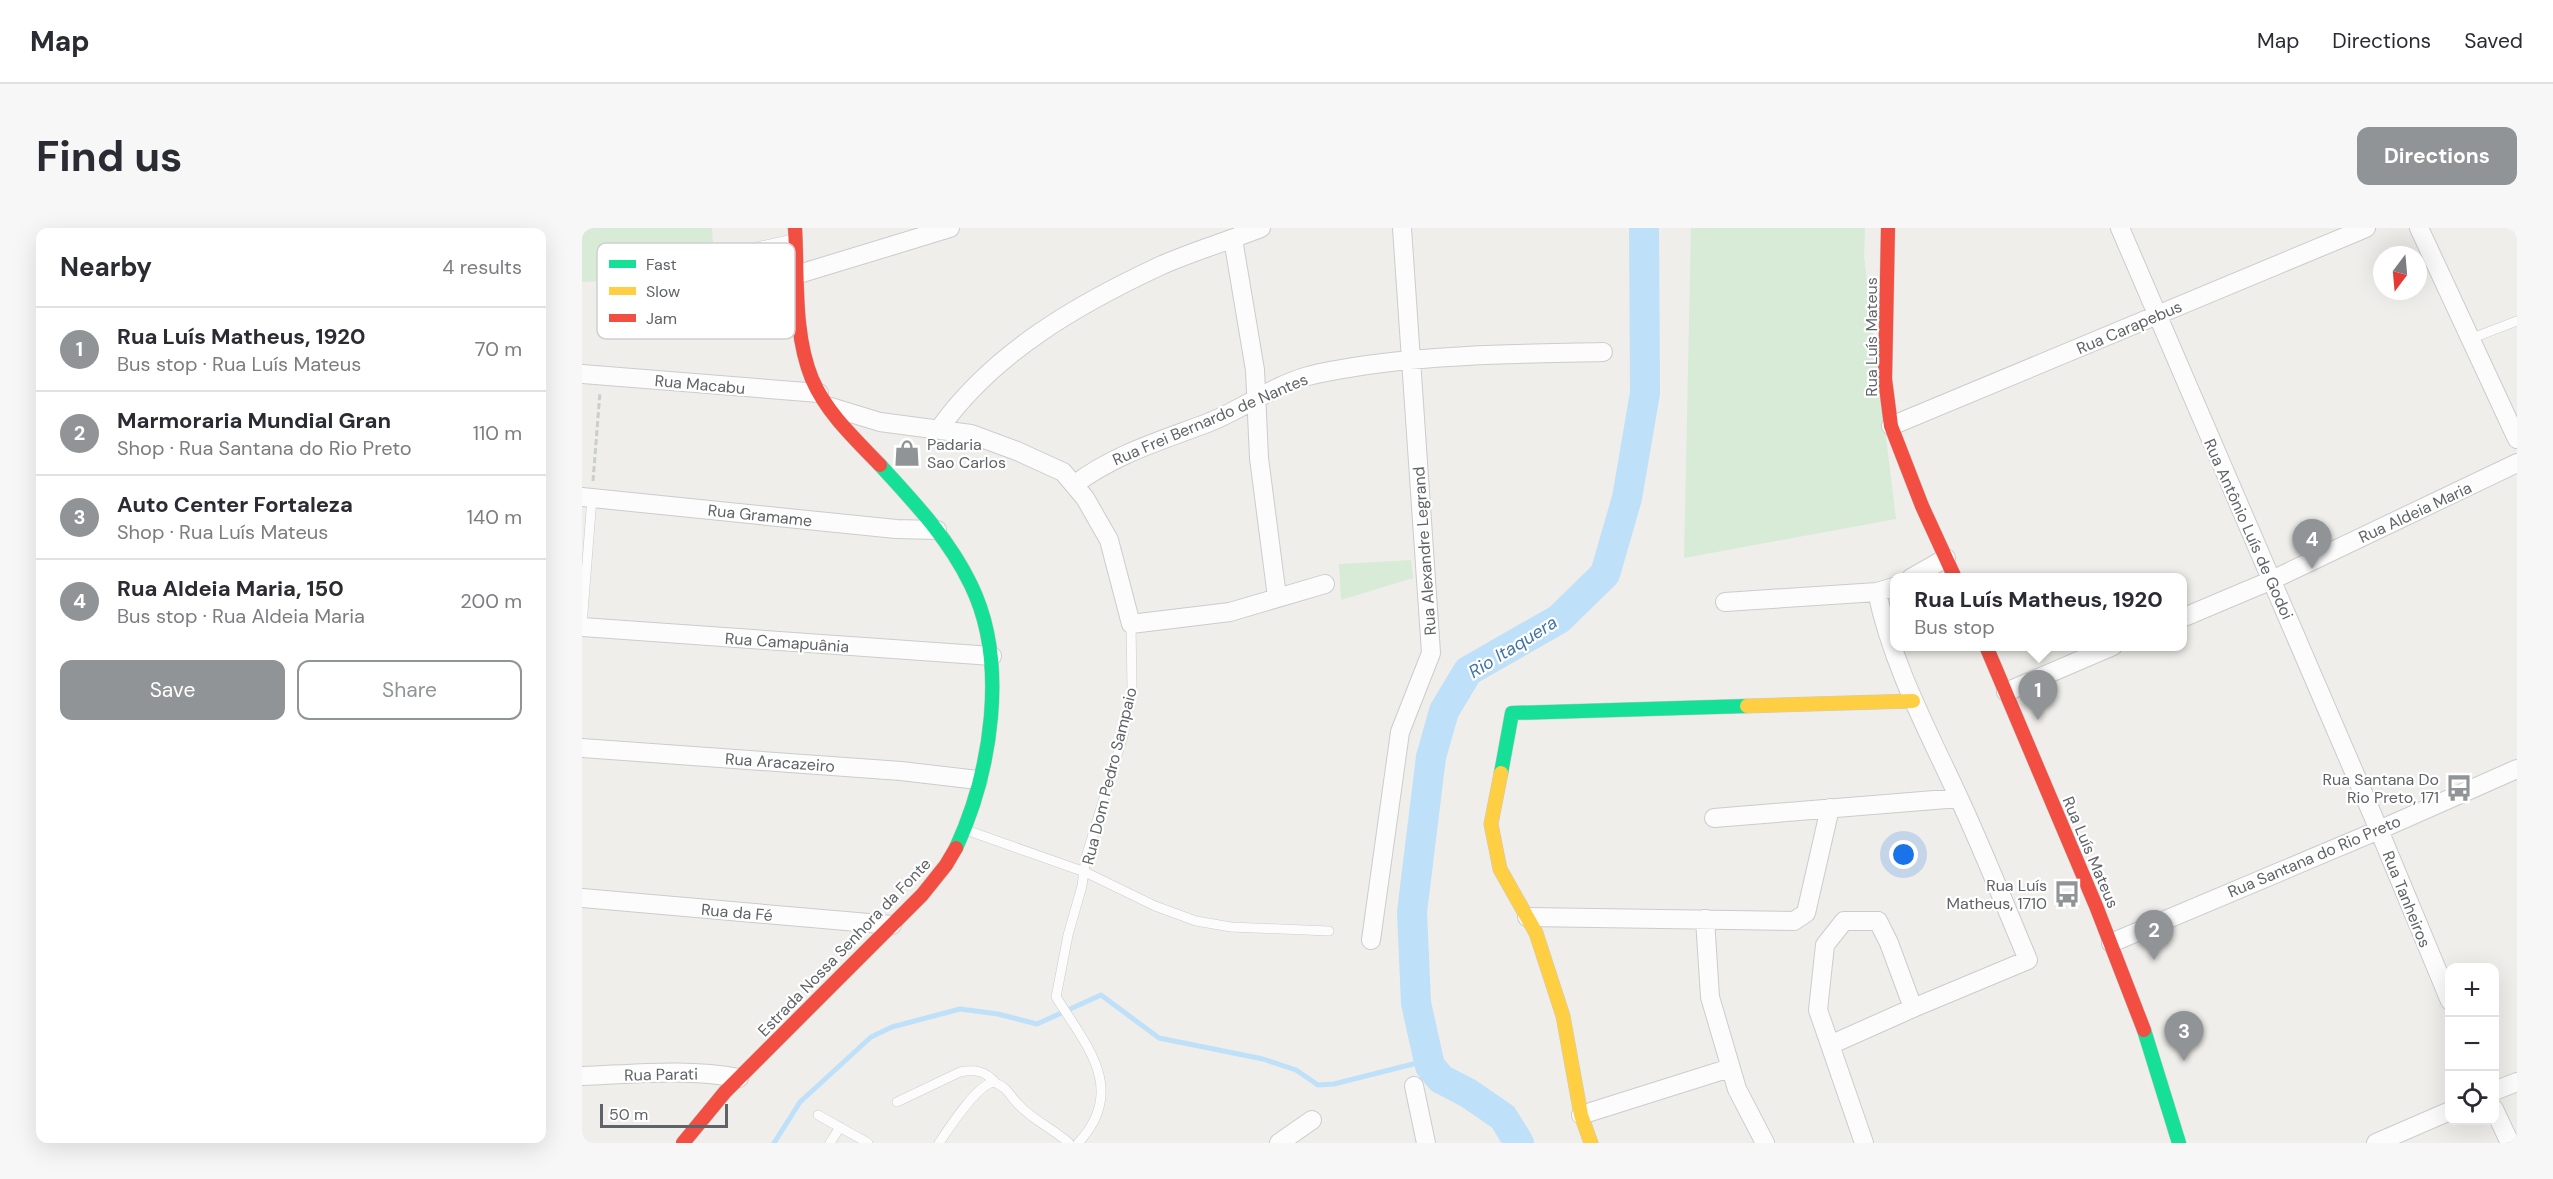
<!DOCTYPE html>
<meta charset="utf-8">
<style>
body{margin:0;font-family:"DM Sans",sans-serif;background:#f7f7f7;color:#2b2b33}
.controls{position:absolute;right:18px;bottom:18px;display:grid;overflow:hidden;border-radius:12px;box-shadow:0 6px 24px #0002}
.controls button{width:54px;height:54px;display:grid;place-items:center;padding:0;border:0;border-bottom:2px solid #e1e1e2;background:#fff;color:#2b2b33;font:30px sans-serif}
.compass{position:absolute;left:1791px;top:18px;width:54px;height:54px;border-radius:50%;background:#fff;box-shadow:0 6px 24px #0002;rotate:196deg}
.scale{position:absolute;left:18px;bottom:15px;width:128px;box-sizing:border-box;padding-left:6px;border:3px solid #5f6368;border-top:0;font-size:16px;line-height:21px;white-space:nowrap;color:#5f6368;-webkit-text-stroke:4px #fff;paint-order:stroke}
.you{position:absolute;left:1322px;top:627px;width:21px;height:21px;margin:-15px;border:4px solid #fff;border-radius:50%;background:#1a73e8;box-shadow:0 0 0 9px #1a73e833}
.badge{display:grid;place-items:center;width:39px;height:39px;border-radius:50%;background:#919496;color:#fff;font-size:20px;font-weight:700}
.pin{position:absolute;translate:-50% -50px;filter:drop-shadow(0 2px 3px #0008)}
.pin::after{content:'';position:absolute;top:32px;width:21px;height:18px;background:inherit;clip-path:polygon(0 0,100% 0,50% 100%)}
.popup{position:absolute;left:1308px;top:345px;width:297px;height:78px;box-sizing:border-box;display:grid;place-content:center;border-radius:12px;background:#fff;filter:drop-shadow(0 2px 4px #0005);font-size:20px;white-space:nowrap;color:#7c7c81}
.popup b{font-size:22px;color:#2b2b33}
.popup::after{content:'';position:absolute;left:50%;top:100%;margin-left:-12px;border:12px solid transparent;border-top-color:#fff}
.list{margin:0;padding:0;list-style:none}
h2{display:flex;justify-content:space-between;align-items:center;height:78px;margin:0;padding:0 24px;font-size:26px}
h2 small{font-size:20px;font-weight:400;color:#7c7c81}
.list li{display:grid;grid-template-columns:39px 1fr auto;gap:18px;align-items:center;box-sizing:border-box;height:84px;padding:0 24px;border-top:2px solid #e1e1e2}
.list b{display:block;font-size:22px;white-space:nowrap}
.list p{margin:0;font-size:20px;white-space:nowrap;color:#7c7c81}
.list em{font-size:20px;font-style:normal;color:#7c7c81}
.actions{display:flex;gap:12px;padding:18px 24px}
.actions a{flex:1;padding:14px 0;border:2px solid #919496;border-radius:12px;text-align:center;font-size:21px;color:#919496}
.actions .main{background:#919496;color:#fff}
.icon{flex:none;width:33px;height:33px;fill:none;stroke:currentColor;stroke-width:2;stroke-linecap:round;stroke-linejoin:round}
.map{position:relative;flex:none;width:1935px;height:915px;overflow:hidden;border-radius:12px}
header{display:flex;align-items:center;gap:36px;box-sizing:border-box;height:84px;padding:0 30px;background:#fff;border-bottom:2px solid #e1e1e2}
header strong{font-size:28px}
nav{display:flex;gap:33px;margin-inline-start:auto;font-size:21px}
.intro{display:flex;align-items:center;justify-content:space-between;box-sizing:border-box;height:144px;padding:0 36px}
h1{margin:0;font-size:42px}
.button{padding:15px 27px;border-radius:12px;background:#919496;color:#fff;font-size:21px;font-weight:700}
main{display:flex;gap:36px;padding:0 36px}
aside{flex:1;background:#fff;border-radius:12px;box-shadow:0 6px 24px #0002}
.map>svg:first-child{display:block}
</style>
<header>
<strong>Map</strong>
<nav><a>Map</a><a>Directions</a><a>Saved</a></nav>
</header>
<div class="intro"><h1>Find us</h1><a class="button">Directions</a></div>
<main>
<aside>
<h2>Nearby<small>4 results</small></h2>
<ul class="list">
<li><span class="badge">1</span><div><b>Rua Luís Matheus, 1920</b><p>Bus stop · Rua Luís Mateus</p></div><em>70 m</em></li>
<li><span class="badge">2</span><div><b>Marmoraria Mundial Gran</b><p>Shop · Rua Santana do Rio Preto</p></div><em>110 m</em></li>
<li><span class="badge">3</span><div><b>Auto Center Fortaleza</b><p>Shop · Rua Luís Mateus</p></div><em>140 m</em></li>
<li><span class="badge">4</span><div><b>Rua Aldeia Maria, 150</b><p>Bus stop · Rua Aldeia Maria</p></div><em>200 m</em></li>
</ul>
<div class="actions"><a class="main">Save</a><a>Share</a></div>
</aside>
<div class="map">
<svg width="1935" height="915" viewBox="0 0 1935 915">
<rect width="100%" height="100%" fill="#efeeea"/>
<path fill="#d8ebd6" d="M0,0H130L133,47L0,54Z
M1109,0H1283L1282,28L1314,291L1102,330Z
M829,332L831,350L759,372L757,336Z"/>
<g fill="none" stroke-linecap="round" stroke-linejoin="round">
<path stroke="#bfe0f9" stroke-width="5" d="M192,915L218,874L289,809L310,799L378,781L416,786L455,796L519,767L577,810L681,831L714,842L736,857L752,856L847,832"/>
<path stroke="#bfe0f9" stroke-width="30" d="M937,915L921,889L886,865L859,851L848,838L834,775L830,684L849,529L862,483L886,443L977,391L1023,346L1045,270L1063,165L1062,0"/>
<defs>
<path id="lane" d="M157,23L211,11
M1888,111L1935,93
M0,397L10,270
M384,602L503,644L573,678L614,693L649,699L747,703
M315,874L378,844C393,841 403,843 413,854
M236,887L286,915
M248,915L258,899
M357,915C367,900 394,858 411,854C424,858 427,866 435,875C450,892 470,900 487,915
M496,915C546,862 504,817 474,769L486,707L500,658L504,629L541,508L550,460L549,396"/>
<path id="street" d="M1538,0L1797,602L1868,773
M1837,0L1935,211
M651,11L673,142L677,230L695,369
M217,46L368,0
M0,146L237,165
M249,179L298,194L389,206L435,223L481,244L503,270L527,312L549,396L648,384L743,356
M1309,198L1784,0
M357,201C412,124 496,76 580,37C612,23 646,13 679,0
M492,257C532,226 581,212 628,194C662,180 691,158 726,148C745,143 765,140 785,137C863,126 942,126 1021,124
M0,269L314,301L355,302
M1329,350L1364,330
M1143,374L1295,364L1312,359
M1600,390L1690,352L1935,235
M0,399L410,428
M1424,464L1531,418
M0,520L319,543L396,552
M1132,590L1377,570
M0,670L310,697
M945,689L1212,693L1224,685L1248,580
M1123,691L1128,769L1155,861L1183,915
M789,712L818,504L849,425L820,0
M1529,715L1797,602L1935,541
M1248,817L1331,780L1446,732C1423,677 1401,622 1376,568C1345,501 1310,436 1295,364
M0,848C52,846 106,840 157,850
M832,858L844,915
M1912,863L1935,854
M1912,881L1928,915
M999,887L1148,840
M697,915L730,892
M1282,915L1236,782L1243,717L1262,693H1296L1307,715L1331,780
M1794,915L1868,883"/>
<path id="fast" d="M298,237C332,274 367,311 389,357C427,435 409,544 374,620
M919,545L930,485L1165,478
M1562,802L1597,915"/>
<path id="slow" d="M1165,478L1331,473
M919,545L909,596L918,641L954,705L981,788L999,887L1009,915"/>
<path id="jam" d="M213,0C216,48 211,105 230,151C244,184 273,211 298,237
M1306,0L1303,151L1309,198L1340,278L1373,350
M1404,418L1514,678L1562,802
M101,915L143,864L340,667L364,637L374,620"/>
</defs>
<use href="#lane" stroke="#cbcccc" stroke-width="10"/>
<use href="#street" stroke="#cbcccc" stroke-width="20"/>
<use href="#fast" stroke="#cacacb" stroke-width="15"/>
<use href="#slow" stroke="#cacacb" stroke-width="15"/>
<use href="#jam" stroke="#cacacb" stroke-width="15"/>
<path stroke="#cacfcc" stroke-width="3" stroke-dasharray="6 3" stroke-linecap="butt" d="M11,253L18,164"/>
<use href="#lane" stroke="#fdfcfc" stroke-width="9"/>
<use href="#street" stroke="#fdfcfc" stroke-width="18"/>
<use href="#fast" stroke="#16e098" stroke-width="14"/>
<use href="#slow" stroke="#ffcf43" stroke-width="14"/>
<use href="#jam" stroke="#f24e42" stroke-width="14"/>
</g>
<defs>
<symbol id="shop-bare" viewBox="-9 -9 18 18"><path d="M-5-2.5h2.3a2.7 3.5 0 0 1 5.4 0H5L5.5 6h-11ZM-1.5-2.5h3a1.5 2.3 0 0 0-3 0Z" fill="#919496" stroke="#fff" stroke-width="2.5" paint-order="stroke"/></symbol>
<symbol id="bus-bare" viewBox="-9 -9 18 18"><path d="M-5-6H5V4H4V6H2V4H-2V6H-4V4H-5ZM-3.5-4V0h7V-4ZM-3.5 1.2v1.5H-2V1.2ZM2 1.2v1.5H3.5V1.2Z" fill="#919496" stroke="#fff" stroke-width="2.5" paint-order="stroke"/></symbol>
</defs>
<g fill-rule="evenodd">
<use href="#shop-bare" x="306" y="206" width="38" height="38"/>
<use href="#bus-bare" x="1858" y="541" width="38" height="38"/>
<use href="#bus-bare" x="1466" y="647" width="38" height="38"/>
</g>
<g text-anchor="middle" stroke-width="4.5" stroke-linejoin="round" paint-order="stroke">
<g font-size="16" fill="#5f6368" stroke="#fff">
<text transform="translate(1547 99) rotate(-23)" y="6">Rua Carapebus</text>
<text transform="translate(1289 109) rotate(-90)" y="6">Rua Luís Mateus</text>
<text transform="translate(118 156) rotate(5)" y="6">Rua Macabu</text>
<text transform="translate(628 191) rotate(-23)" y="6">Rua Frei Bernardo de Nantes</text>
<text transform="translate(1833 284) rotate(-25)" y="6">Rua Aldeia Maria</text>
<text transform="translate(178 287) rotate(6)" y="6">Rua Gramame</text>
<text transform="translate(1667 301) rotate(66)" y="6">Rua Antônio Luís de Godoi</text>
<text transform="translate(842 323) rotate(-94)" y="6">Rua Alexandre Legrand</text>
<text transform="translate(205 414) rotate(4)" y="6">Rua Camapuânia</text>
<text transform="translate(198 534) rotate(4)" y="6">Rua Aracazeiro</text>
<text transform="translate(527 548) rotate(-76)" y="6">Rua Dom Pedro Sampaio</text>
<text transform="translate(1509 624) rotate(67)" y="6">Rua Luís Mateus</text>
<text transform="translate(1732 628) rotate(-23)" y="6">Rua Santana do Rio Preto</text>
<text transform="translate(1825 671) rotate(68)" y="6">Rua Tanheiros</text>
<text transform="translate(155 684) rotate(5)" y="6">Rua da Fé</text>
<text transform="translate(262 719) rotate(-46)" y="6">Estrada Nossa Senhora da Fonte</text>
<text transform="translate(79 846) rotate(-1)" y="6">Rua Parati</text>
</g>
<g font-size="16" fill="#5f6368" stroke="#fff" text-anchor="end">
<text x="345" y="222" text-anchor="start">Padaria<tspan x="345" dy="18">Sao Carlos</tspan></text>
<text x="1857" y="557">Rua Santana Do<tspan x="1857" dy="18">Rio Preto, 171</tspan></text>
<text x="1465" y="663">Rua Luís<tspan x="1465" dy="18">Matheus, 1710</tspan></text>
</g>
<g font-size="18" font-style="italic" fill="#4174aa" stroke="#fff">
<text transform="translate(931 419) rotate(-32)" y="6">Rio Itaquera</text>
</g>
</g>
<rect x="15" y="15" width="198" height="96" rx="9" fill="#fff" stroke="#cfd0d2" stroke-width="1.5"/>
<rect x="27" y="32" width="27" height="8" fill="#16e098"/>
<rect x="27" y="59" width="27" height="8" fill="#ffcf43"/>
<rect x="27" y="86" width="27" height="8" fill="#f24e42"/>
<g font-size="16" fill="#5f6368">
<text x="64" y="42">Fast</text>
<text x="64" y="69">Slow</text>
<text x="64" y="96">Jam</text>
</g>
</svg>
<div class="controls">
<button>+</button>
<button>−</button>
<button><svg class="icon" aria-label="locate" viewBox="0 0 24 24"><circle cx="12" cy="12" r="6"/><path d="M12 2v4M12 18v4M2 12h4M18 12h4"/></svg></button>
</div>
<svg class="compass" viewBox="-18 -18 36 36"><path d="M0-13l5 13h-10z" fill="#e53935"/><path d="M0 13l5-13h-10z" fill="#7c7c81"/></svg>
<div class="scale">50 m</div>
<div class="you"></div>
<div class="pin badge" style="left:1456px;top:492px">1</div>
<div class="popup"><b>Rua Luís Matheus, 1920</b>Bus stop</div>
<div class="pin badge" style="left:1572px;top:732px">2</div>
<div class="pin badge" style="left:1602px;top:833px">3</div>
<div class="pin badge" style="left:1730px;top:341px">4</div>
</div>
</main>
